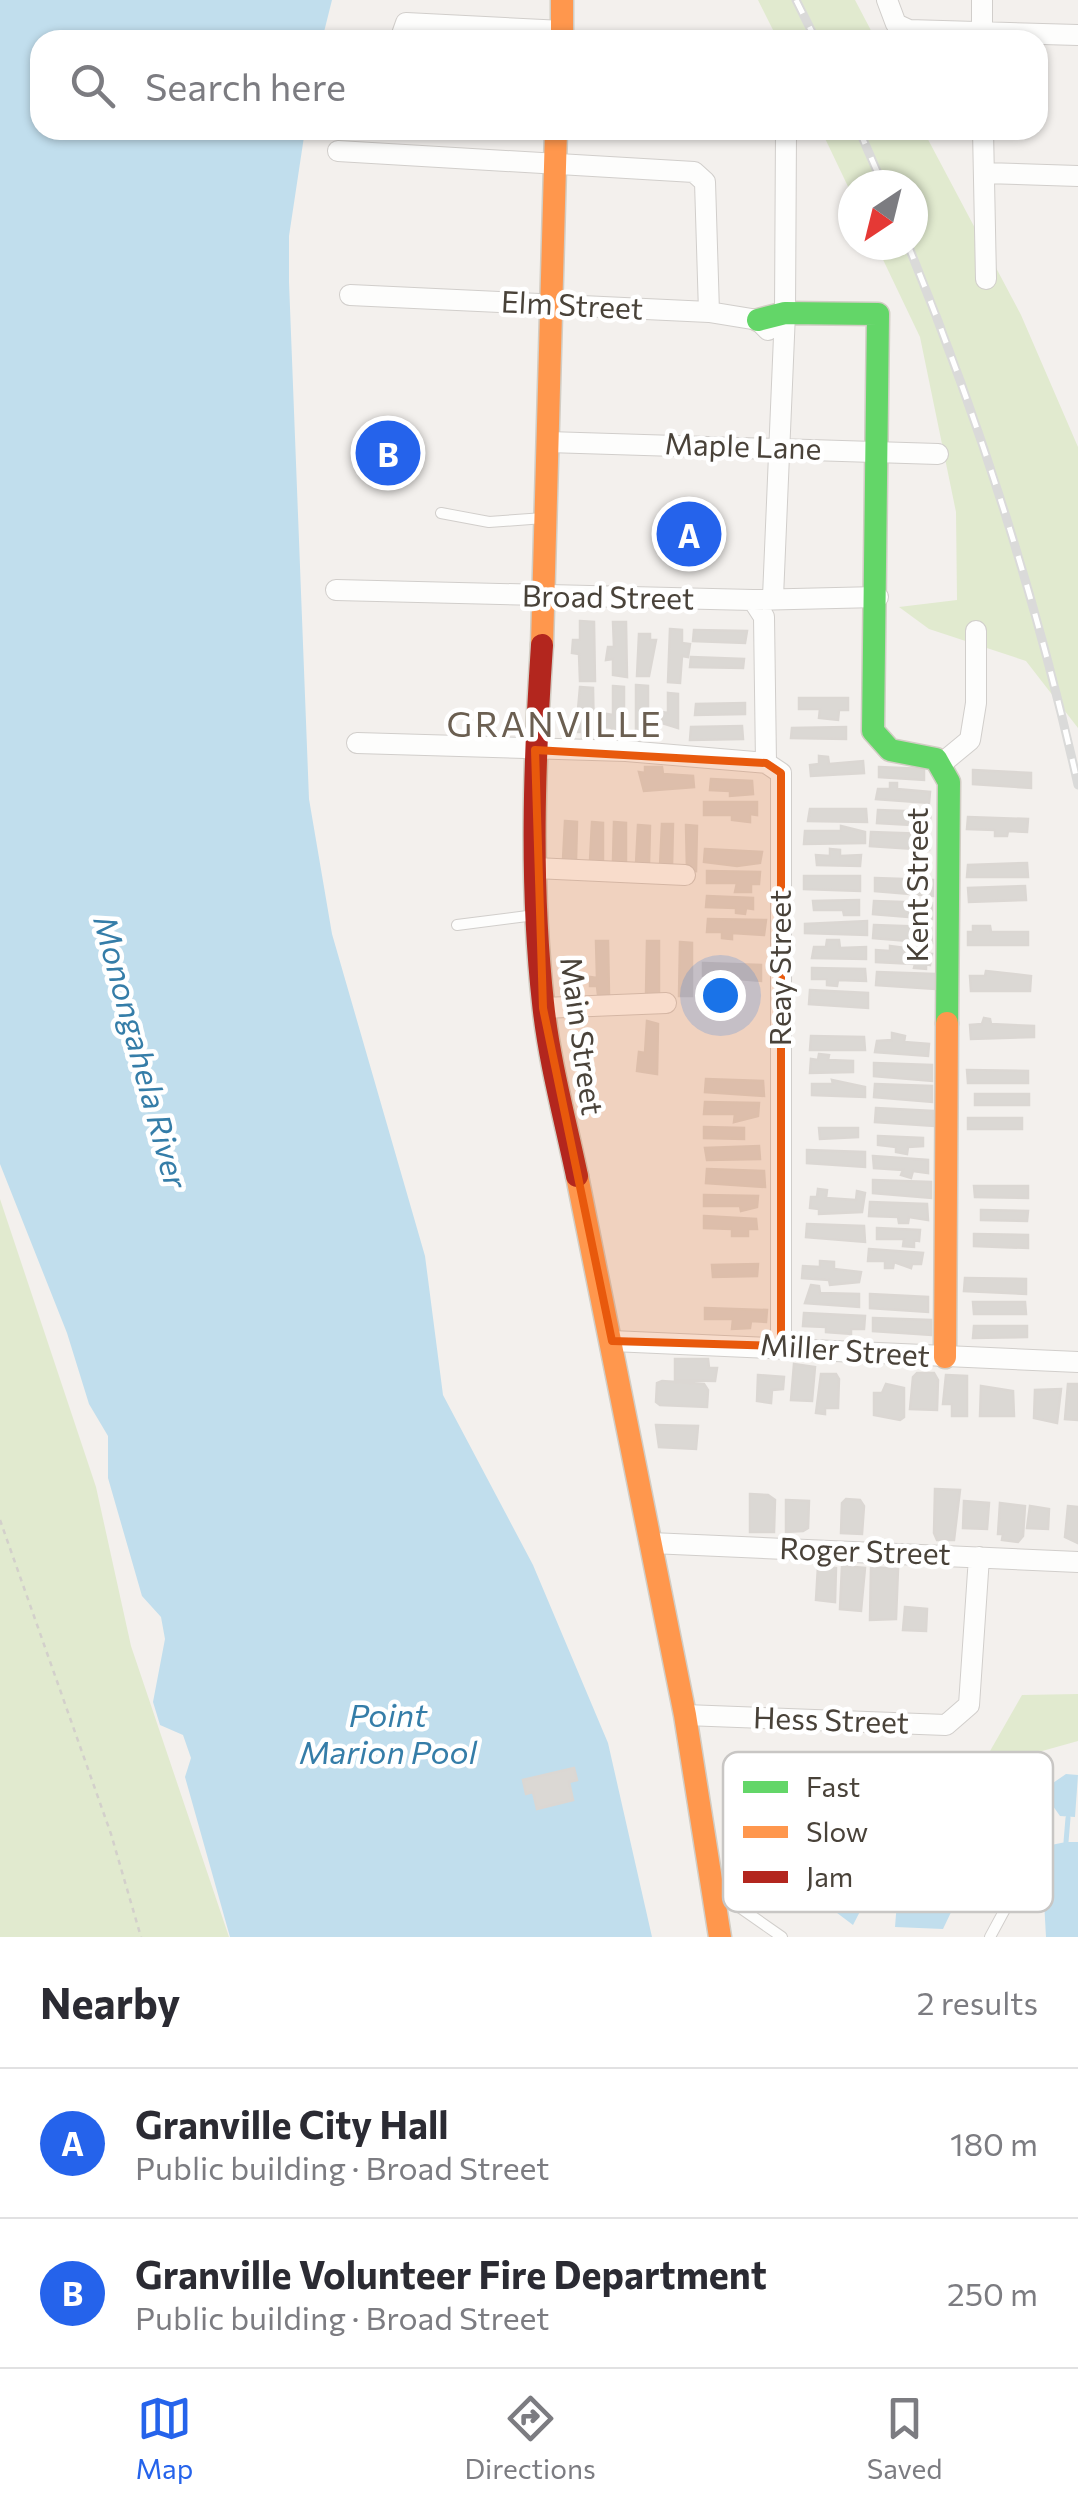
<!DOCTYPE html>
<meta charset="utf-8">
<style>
body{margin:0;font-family:Commissioner,sans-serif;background:#f2f2f3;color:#2b2b33}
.compass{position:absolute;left:838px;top:170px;width:90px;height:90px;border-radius:50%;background:#fff;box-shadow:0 2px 8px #0004;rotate:215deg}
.you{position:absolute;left:720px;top:995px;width:35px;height:35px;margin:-25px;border:8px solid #fff;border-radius:50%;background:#1a73e8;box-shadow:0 0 0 15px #1a73e833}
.badge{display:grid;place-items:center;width:65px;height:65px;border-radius:50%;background:#2563eb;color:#fff;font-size:32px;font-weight:700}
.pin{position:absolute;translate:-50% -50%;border:5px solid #fff;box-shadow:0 2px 10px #0006}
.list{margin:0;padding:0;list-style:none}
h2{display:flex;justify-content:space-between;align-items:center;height:130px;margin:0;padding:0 40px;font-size:42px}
h2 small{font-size:32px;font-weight:400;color:#7c7c81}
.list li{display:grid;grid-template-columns:65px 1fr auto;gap:30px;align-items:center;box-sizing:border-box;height:150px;padding:0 40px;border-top:2px solid #e1e1e2}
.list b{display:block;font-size:38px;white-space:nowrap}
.list p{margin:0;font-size:32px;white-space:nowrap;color:#7c7c81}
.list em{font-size:32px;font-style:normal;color:#7c7c81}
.icon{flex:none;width:55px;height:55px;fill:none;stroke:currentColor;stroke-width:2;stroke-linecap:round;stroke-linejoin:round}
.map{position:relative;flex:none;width:1078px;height:1937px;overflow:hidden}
.search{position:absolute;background:#fff;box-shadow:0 2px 8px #0004;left:30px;right:30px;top:30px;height:110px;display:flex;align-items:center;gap:25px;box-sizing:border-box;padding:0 35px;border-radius:30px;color:#7c7c81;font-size:38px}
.sheet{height:430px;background:#fff}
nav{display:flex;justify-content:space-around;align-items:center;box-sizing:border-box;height:140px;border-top:2px solid #e1e1e2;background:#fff;font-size:28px;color:#7c7c81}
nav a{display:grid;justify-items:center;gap:5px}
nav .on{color:#2563eb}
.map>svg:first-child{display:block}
</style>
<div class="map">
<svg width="1078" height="1937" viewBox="0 0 1078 1937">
<rect width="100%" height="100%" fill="#f3f0ed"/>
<path fill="#e1eacf" d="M758,0H855L876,40H778Z
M821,130H923L1021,315L1078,447V728L1026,661L929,629L899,607L957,600L956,512L920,337L876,245H913V185H853V197Z
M0,1199L96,1487L131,1646L229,1937H0Z
M1078,1694V1741L1035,1753L1004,1831L759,1838L800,1900L741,1895L728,1874L722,1823L739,1805L957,1809L1022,1695Z"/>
<path fill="#c1deed" d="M0,0H332L322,40H40V130H305L289,236V282L309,799L332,934L425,1256L443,1395L533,1565L608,1743L652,1937H230L185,1777L191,1758L183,1735L160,1725L153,1702L165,1639L161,1617L142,1596L108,1478V1436L89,1404L67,1333L0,1164Z
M1066,1774L1078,1775L1075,1817L1060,1816L1048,1799L1050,1785Z
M867,1835L869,1894L853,1925L779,1869L758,1838Z
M928,1840L958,1850L963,1887L943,1929L895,1927L901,1850Z
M1066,1842H1078V1937H1046L1041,1847Z"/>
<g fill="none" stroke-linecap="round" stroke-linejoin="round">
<path stroke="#c1deed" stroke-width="5" d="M1066,1842L1068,1818"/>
</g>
<path fill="#dbd8d4" stroke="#dbd7d3" stroke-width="2.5" d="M580,621L594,622L595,681H580L579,654L572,653L573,640H580Z
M613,622H626L627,677L613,675V659L606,660L608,647H614Z
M670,629L682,630V643L690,644L688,657L682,656L680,683L668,682Z
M694,630L747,631L745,643L693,641Z
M639,634H650V640H656L649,676H637Z
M691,657L744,659L743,668L690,667Z
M636,685L648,686V738L636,739Z
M613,686L624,687V739H612V728L605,727L607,714L613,715Z
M580,687L593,688L594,740L582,739V732H576Z
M668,693L678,694V728L662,723V712L668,713Z
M799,698H848V710H839L838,720L819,718L820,709H799Z
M745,703V714L695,715L696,704Z
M742,726L743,739L690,740L691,727Z
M846,727V739L791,738L792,728Z
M819,756L828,757L829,764L863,761L864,773L811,776L810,765L819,764Z
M645,767H662L663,774L693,776L694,787L644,791L639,772L645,773Z
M879,767L924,769V780L879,777Z
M973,770L1031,773V788L973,784Z
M711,779L752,781L753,794L730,796V791L710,790Z
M890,783H897V789L930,792L929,803L876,799L878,789H890Z
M704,802H757V815L750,814V822L732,820V815H704Z
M810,809H866L867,822L808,821Z
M878,810L931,812L929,826L877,823Z
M968,817L1028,819L1027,832L1008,831L1007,836H995V830L967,829Z
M565,821L577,822L576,860H563Z
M592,822L603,823V861H590Z
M614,822L626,823V861H613Z
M662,824H673L672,867L660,866Z
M638,825L650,826L649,864H636Z
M686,825L697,826L696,871L687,870Z
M841,826L865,832V843L804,844L805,831H841Z
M871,832L928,834L929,850L870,846Z
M705,849L762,852L760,863L737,866L704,862Z
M830,849L840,850V856L861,855L860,866L817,865L816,855L830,856Z
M1027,863L1028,877H967L968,865Z
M707,871L760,872L759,884H751V892H735L737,883H707Z
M804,876H860V891L804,889Z
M875,878L933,880V896L875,891Z
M1025,886L1026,900L969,902L968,888Z
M707,896L753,898V909L746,908L745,914L736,913V908L706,907Z
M859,900V915H844L843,910H814L813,901Z
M874,901L932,903V919L873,914Z
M708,919L766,920L764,935L732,933V939L722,938V932H707Z
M867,921V935L805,933V924Z
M874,925L931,927L932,943L873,938Z
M973,926H990L991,932H1028V945H968V932H973Z
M827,940H839L840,948L866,947V959L812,958L814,947H826Z
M596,941H608L609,995H598L597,986H590V977L597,978Z
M647,941H659V995H646Z
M680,942L692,943V996H679Z
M890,946L906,948L905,953L932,954L930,965L926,964V969L914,968L915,964L876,962V950L890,951Z
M703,963L761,965V981L703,976Z
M812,968L865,969L866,981L838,980L837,986L827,985V979H812Z
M986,971L1031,976L1030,991H971L970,976H985Z
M877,972L935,974V989L876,985Z
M810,990L868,993V1008L809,1004Z
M984,1018L990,1019L991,1024L1034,1026V1037L971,1039L970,1025L982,1024Z
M647,1021L658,1024L657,1074L637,1071L639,1052L645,1053Z
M892,1033L905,1036L904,1042L929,1044L928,1056L875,1052L877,1041L892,1040Z
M811,1036L864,1037L865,1050H810Z
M819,1054L829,1055L828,1060L853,1061V1072L810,1073L811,1059L818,1060Z
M874,1063L932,1065V1081L874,1076Z
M967,1070L1028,1071V1083H968Z
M706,1079L763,1081L764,1096L705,1092Z
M832,1080L865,1087V1097L812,1095V1084H833Z
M875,1084L932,1086V1102L874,1097Z
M975,1094H1029V1105H975Z
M705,1102L759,1103L758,1116L734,1122L735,1114H704Z
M876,1108L933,1111L934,1126L875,1122Z
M968,1118H1022V1129H968Z
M704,1127L744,1128V1139L704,1138Z
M819,1128H858V1137L820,1139Z
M878,1136L923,1138V1146L908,1147L907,1154L896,1152V1147L878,1145Z
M759,1146L760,1159L707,1160L705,1148Z
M807,1150L865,1152V1167L807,1163Z
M873,1156L928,1160V1173L913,1171L911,1178L901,1175L903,1170L874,1168Z
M707,1169L764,1171L765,1187L706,1183Z
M873,1180L931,1182V1198L873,1193Z
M974,1186H1028V1198L975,1197Z
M818,1189L827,1190L826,1198L856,1200L857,1191L865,1193L862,1212L819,1214V1209L810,1208L811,1197H817Z
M704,1195L758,1196L757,1207L741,1211L740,1206H704Z
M870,1202L927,1204L928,1220L909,1217L908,1223H899L898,1217L869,1216Z
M981,1210L1028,1211L1027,1221L981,1220Z
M704,1216L756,1219L757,1229H748V1236H732V1229L704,1228Z
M807,1224L864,1226L865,1242L806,1237Z
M877,1228L920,1230L919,1241L914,1240V1247L903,1246L904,1239H877Z
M974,1234L1028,1235V1248L974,1246Z
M869,1249L923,1253L921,1264H912L911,1268L894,1262L893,1268H885V1261H868Z
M820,1261L834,1262V1269L861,1272L859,1282L830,1285L829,1280L802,1278L803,1266L820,1267Z
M758,1264L757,1276L713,1277L712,1265Z
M965,1278L1026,1279V1294L964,1291Z
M811,1285L819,1286L820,1293L859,1294V1307L805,1303Z
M870,1294L928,1297V1312L870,1308Z
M973,1302H1025L1026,1314H974Z
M705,1308L767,1310L766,1322L751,1321L750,1328L732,1329L733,1319H705Z
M804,1313L865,1316L864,1329H851V1334L826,1332V1327L803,1326Z
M873,1318L931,1320V1335L873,1331Z
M974,1326H1027V1337L973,1338Z
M675,1359H708L709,1368H717L715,1381L675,1380Z
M794,1364L815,1367L812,1401L791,1400Z
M917,1373H934L938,1380L937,1410L910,1409L913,1377Z
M821,1374H836L839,1379L838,1408H825V1414L816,1413Z
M758,1375L784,1377L783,1389L772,1390L771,1403L757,1401Z
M946,1375L967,1376V1416H952V1404H943Z
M662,1381L704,1384L708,1390L707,1407L660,1405L656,1402L657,1383Z
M886,1384L904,1388V1417L900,1420L874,1415V1393H882Z
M1068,1384H1078V1420L1065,1419Z
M981,1386L1013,1391L1014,1416H980Z
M1061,1389L1057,1423L1034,1418L1035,1390Z
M656,1425L698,1426L696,1449L659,1447Z
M935,1489L960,1490L954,1540H937L934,1533Z
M750,1494L768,1495L775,1500L774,1532H750Z
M846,1499L860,1500L864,1506L862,1534L841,1533L842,1503Z
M786,1500L809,1501L808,1528L803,1531L786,1532Z
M964,1501L989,1503L987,1529L963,1528Z
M1000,1503L1025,1506L1023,1536L1018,1542L1002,1540L1003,1534H998Z
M1030,1506L1049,1509L1048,1529L1027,1528Z
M1068,1506L1078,1507V1543L1065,1537Z
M818,1566L836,1568L835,1602L816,1600Z
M842,1566L865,1568L861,1611L840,1609Z
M871,1567L898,1569L896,1619L870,1620Z
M905,1607L927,1609L926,1631L903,1630Z
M574,1768L577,1780L569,1782L573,1800L537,1809L533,1792L526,1794L523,1780Z"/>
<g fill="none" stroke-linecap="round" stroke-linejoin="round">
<defs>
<path id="lane" d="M441,513L489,522L544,518
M457,925L535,915
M719,1893L782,1937
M990,1937L1030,1863"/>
<path id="street" d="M887,0L896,24L909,30L1078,35
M982,0V40
M400,40L406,23L563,31
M983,130L986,279
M338,151L694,172L705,182L709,312
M984,173L1078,176
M350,295L709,312L758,320L768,330
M548,442L938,454
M336,590L753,600L878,597
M773,597L785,313L786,130
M753,600L764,617L766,763L781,773V1346
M357,743L626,751L766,763
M941,764L970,740L976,703V631
M535,868L685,875
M543,1008L666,1003
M612,1341L1078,1362
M651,1543L1078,1562
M685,1715L946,1725L969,1705L979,1557"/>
<path id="fast" d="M758,320L785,313L878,314L873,731L890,750L936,759L949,782L947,1023"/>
<path id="slow" d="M562,0V40
M542,645L556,130
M577,1176L685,1715L720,1937
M945,1357L947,1023"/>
<path id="jam" d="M542,645C534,764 530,885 543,1003C549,1061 565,1119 577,1176"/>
</defs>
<use href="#lane" stroke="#d1cecb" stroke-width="12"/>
<use href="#street" stroke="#d1cecb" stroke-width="22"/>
<use href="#fast" stroke="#d2cdc4" stroke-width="25"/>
<use href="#slow" stroke="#d2cdc4" stroke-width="25"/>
<use href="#jam" stroke="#d2cdc4" stroke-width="25"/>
<path stroke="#d3d0cb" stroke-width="2.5" stroke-dasharray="5 5" stroke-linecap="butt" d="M0,1520L111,1834L141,1937"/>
<use href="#lane" stroke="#fdfdfc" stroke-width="10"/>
<use href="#street" stroke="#fdfdfc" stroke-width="20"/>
<use href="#fast" stroke="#63d668" stroke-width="22"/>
<use href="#slow" stroke="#ff974d" stroke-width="22"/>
<use href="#jam" stroke="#b3261e" stroke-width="22"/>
<defs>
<path id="rail" d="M796,0L816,40
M859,130L883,185
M908,245C979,419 1037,601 1078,785"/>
</defs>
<use href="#rail" stroke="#dadad9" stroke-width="9"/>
<use href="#rail" stroke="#fff" stroke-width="5" stroke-dasharray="15" stroke-linecap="butt"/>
</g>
<path fill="#e8590c" fill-opacity="0.2" stroke="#e8590c" stroke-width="8" stroke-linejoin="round" d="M535,750L766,763L781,773V1346L612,1341L543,1008Z"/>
<g text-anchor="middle" stroke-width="9" stroke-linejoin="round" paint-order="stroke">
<g font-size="30" fill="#494239" stroke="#fff">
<text transform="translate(572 306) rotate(3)" y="10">Elm Street</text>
<text transform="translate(743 447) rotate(2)" y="10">Maple Lane</text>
<text transform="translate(608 598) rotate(1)" y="10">Broad Street</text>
<text transform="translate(918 885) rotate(-90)" y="10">Kent Street</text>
<text transform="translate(781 968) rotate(-90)" y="10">Reay Street</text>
<text transform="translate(581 1036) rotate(82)" y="10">Main Street</text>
<text transform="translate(845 1351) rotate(4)" y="10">Miller Street</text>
<text transform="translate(865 1552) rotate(2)" y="10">Roger Street</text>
<text transform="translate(831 1721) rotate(2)" y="10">Hess Street</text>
</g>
<g font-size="32" font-style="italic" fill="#357da8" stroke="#fff">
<text transform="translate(140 1052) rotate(75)" y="11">Monongahela River</text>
<text x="388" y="1727">Point<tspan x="388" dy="37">Marion Pool</tspan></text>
</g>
<g font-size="35" letter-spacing="2.5" fill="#6b5f51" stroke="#fff">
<text x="555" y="737">GRANVILLE</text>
</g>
</g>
<rect x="723" y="1752" width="330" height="160" rx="15" fill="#fff" stroke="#c8c6c4" stroke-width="2.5"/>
<rect x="743" y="1781" width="45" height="12" fill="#63d668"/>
<rect x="743" y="1826" width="45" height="12" fill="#ff974d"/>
<rect x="743" y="1871" width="45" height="12" fill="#b3261e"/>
<g font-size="28" fill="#494239">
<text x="806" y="1797">Fast</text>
<text x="806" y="1842">Slow</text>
<text x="806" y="1887">Jam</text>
</g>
</svg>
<svg class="compass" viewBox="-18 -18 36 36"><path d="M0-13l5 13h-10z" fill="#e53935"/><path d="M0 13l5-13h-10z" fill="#7c7c81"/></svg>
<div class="you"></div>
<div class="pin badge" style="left:689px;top:534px">A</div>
<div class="pin badge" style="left:388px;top:453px">B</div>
<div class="search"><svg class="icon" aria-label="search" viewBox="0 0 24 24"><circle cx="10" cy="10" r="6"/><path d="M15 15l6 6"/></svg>Search here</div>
</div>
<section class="sheet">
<h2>Nearby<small>2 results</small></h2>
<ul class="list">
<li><span class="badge">A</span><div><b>Granville City Hall</b><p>Public building · Broad Street</p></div><em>180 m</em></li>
<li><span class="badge">B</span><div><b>Granville Volunteer Fire Department</b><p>Public building · Broad Street</p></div><em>250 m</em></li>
</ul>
</section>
<nav>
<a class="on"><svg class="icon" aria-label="map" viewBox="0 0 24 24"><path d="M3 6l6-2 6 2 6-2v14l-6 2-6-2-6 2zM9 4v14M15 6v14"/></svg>Map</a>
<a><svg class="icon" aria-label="directions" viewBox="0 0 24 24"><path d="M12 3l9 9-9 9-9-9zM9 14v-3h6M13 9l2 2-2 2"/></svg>Directions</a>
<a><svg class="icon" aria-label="saved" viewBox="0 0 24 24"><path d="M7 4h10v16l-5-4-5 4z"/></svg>Saved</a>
</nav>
